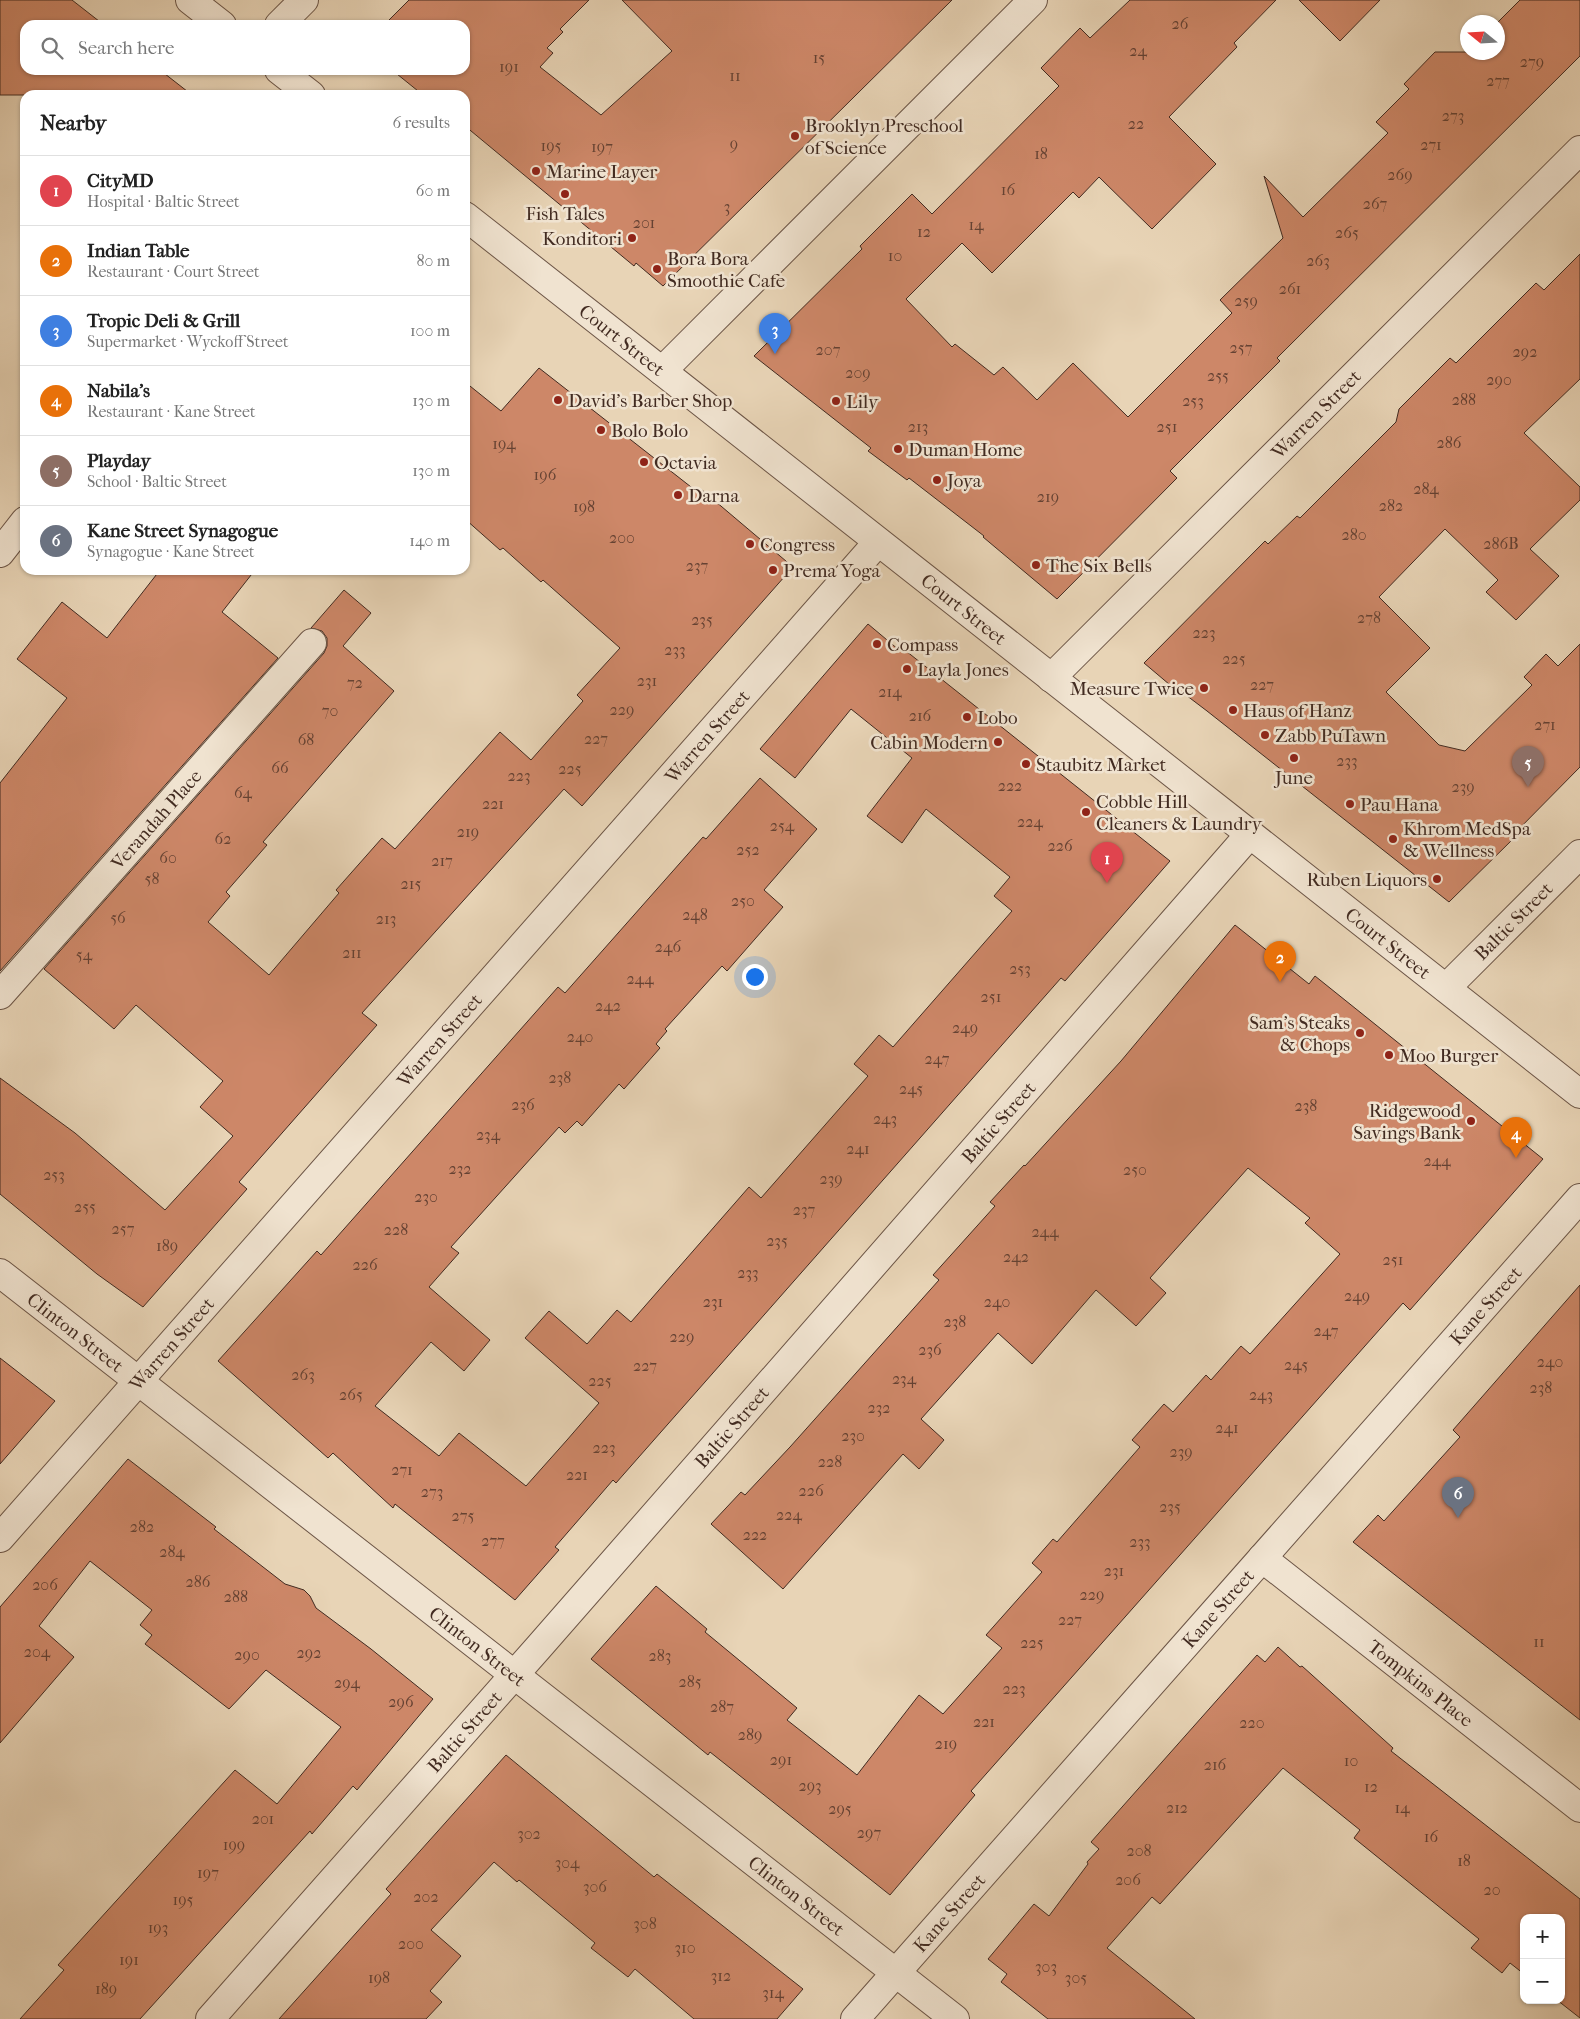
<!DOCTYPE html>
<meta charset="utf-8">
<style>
body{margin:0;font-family:"IM FELL French Canon",serif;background:#f6f6f6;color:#222}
.controls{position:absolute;right:15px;bottom:15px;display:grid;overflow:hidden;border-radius:10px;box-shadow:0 1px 4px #0004}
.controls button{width:45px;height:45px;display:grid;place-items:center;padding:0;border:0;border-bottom:1px solid #e0e0e0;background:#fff;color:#222;font:25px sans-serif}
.compass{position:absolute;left:1460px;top:15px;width:45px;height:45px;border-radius:50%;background:#fff;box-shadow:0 1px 4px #0004;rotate:288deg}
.you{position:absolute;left:754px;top:976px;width:18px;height:18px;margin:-12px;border:4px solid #fff;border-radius:50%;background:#1a73e8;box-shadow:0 0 0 8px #1a73e833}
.badge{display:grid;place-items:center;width:32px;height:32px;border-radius:50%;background:#7c3aed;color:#fff;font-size:16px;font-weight:700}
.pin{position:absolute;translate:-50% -41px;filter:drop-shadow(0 1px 2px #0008)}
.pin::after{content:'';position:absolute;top:26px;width:18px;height:15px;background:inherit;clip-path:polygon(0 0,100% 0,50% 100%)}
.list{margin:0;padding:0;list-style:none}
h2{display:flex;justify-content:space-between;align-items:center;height:65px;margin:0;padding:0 20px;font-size:21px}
h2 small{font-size:16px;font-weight:400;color:#767676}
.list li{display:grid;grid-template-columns:32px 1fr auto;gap:15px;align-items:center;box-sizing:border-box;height:70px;padding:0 20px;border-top:1px solid #e0e0e0}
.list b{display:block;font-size:19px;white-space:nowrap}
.list p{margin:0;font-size:16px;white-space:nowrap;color:#767676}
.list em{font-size:16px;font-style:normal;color:#767676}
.icon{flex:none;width:28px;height:28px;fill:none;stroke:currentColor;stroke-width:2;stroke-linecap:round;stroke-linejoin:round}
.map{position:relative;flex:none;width:1580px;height:2019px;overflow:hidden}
.search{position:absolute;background:#fff;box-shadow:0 1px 4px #0004;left:20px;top:20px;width:450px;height:55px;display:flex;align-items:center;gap:12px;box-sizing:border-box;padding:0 18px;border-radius:15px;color:#767676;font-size:19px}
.panel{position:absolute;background:#fff;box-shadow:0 1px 4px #0004;left:20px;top:90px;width:450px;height:485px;border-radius:15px}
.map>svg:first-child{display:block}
</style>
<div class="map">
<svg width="1580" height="2019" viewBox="0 0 1580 2019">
<rect width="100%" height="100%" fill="#e8d4b6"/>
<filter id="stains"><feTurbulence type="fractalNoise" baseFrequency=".004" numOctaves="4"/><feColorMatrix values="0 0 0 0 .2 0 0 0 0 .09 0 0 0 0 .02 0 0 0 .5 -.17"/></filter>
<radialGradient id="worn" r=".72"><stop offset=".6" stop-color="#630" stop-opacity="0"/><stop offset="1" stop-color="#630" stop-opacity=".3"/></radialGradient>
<path fill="#cd8768" stroke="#422b21" d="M0,0H72L104,25H25V70H160L192,95H0Z
M409,0H589L560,29L563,32L547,48L553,53L540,67L601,115L672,51L622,0H952L663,286L636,263L634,266L465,126V95H423L392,70H465V25H384Z
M1130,0H1276L1234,43L1237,47L1169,117L1216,164L1152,229L1099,177L1079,198L1073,192L992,273L962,243L906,299L952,347L955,344L994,375L1003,367L1037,400L1073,363L1128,417L1232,313L1220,300L1283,238L1264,176L1303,217L1388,133L1376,122L1409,89L1404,84L1435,52H1498V22L1520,0H1580V56L1277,358L1280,361L1170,471L1177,478L1057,599L983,537L984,536L909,478L907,480L868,451L871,448L754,356L862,249L860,246L912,194L932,214L1059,86L1041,68L1080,28L1090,38Z
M1299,0H1380L1340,41Z
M1580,254V379L1524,433L1580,487V500L1530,549L1559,576L1516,620L1486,592L1498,580L1445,529L1379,597L1430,648L1386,692L1439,745L1465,751L1532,685L1524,677L1546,654L1558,666L1580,644V767L1511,837L1513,839L1449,902L1207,711L1178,689L1176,690L1144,663L1265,541L1268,544L1297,516L1300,518L1396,422L1399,409L1450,358L1456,363L1536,283L1544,290Z
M539,368L700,494L702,490L793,567L582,806L564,789L362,1013L377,1025L239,1182L247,1189L143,1307L97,1274L0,1194V1078L75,1133L165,1210L233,1136L200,1107L223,1081L136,1005L114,1029L44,969L324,653L327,646V638L322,631L311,628L344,590L371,613L343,646L394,691L263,842L267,845L226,892L230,896L208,922L269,975L339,893L336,890L382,838L395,849L500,732L531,760L583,701L577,695L620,648L543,580L541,582L503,548L500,550L465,519V382L501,411Z
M160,570H255L222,612L278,658L0,971V783L67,698L17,659L62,602L107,638Z
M868,624L899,650L901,647L1170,861L1065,981L1061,978L616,1483L613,1480L555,1547L559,1550L515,1600L395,1504L393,1508L333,1453L328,1458L218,1361L317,1251L321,1255L558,987L565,993L703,837L706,839L760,778L817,829L764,890L783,907L727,971L722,966L665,1029L667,1031L656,1044L660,1048L624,1089L619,1084L582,1126L577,1121L565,1133L559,1127L451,1247L459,1253L429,1287L490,1340L464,1371L431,1342L375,1406L439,1456L459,1433L526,1486L567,1440L599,1403L525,1338L549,1311L587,1344L617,1310L631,1322L749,1187L761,1198L868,1076L854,1064L879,1035L893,1047L1012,911L994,896L1010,877L926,809L902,843L867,816L912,758L851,709L795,778L760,749Z
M1235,925L1309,984L1315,976L1543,1159L1410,1310L1403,1303L971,1791L975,1795L890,1895L710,1752L708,1755L591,1659L656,1586L707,1629L705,1632L797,1708L787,1720L857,1775L919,1695L943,1714L1002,1648L986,1635L1042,1572L1032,1563L1053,1539L1057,1542L1140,1447L1132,1440L1164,1404L1173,1412L1206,1375L1211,1380L1241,1346L1250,1354L1340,1254L1305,1223L1310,1218L1248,1168L1150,1278L1166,1293L1136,1326L1096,1290L1032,1364L998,1333L921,1419L944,1440L919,1469L903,1454L783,1589L711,1524L741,1492L745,1495L790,1447L939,1280L933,1275L995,1206L990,1202L1024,1165L1025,1166L1121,1061Z
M1580,1285V1720L1353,1542L1378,1515L1384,1521L1460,1437L1453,1430Z
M0,1358L55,1401L0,1464Z
M128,1459L216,1527L214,1529L285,1584L304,1590L310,1596L316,1608L371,1649L433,1699L357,1790L353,1786L312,1834L310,1831L140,2019H20L64,1970L58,1965L235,1770L277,1804L341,1727L266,1670L229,1709L145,1644L152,1635L140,1625L152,1610L90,1561L39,1626L74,1657L0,1743V1607Z
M1278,1647L1300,1667L1302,1666L1393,1748L1391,1751L1580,1899V2018L1557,2000H1561V1918H1524V1974L1510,1963L1502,1973L1471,1948L1479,1939L1354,1838L1360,1830L1283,1768L1160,1904L1152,1897L1107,1948L1195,2019H1048L1001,1982L1007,1974L988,1959L1034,1904L1049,1916L1088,1864L1087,1862L1099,1849L1091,1842L1257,1655L1265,1662Z
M506,1755L654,1877L657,1874L803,1989L777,2019H694L635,1969L628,1977L591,1948L595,1943L519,1880L517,1882L494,1862L431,1930L461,1956L430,1991L442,2002L426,2019H279L391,1894L386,1889Z"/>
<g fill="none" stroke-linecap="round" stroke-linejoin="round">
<defs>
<g id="minor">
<path d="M190,0L222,25"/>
<path d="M279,25L304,0"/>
<path d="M279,70L311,95"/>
<path id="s1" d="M465,216L1580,1094"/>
<path d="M662,371L1033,0"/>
<path d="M0,553L25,521"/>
<path id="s2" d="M1051,678L1580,150"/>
<path id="s3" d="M1446,988L1580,854"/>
<path id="s4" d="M0,995L312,643"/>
<path id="s5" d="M0,1273L955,2019"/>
<path id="s6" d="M0,1538L878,542"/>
<path id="s7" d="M1262,1558L1580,1808"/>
<path id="s8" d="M210,2019L538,1648L1250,834"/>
<path id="s9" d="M855,2019L1580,1198"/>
</g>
</defs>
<use href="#minor" stroke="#6c5546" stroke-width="30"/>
<use href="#minor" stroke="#f0e3d0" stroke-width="28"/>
</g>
<g fill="#8f2418" stroke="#f0e3d0" stroke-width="2">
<circle cx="795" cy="136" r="5"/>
<circle cx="536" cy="171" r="5"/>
<circle cx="565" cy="194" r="5"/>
<circle cx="632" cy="238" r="5"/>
<circle cx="657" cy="269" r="5"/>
<circle cx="558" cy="400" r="5"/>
<circle cx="836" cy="401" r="5"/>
<circle cx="601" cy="430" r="5"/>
<circle cx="898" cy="449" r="5"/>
<circle cx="644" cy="462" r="5"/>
<circle cx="937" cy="480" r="5"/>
<circle cx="678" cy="495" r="5"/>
<circle cx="750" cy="544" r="5"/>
<circle cx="1036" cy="565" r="5"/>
<circle cx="773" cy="570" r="5"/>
<circle cx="877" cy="644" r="5"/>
<circle cx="907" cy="669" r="5"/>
<circle cx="1204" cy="688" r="5"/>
<circle cx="1233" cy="710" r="5"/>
<circle cx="967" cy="717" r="5"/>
<circle cx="1265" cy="735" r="5"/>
<circle cx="998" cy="742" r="5"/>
<circle cx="1294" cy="758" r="5"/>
<circle cx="1026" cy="764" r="5"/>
<circle cx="1350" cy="804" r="5"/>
<circle cx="1086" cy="812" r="5"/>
<circle cx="1393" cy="839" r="5"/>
<circle cx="1437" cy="879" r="5"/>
<circle cx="1360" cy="1033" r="5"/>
<circle cx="1389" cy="1055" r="5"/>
<circle cx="1471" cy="1121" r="5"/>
</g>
<g text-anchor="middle" stroke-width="5" stroke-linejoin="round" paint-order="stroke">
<g font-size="16" fill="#654233">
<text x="1180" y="29">26</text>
<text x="1138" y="56">24</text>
<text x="819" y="63">15</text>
<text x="1532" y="67">279</text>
<text x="509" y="72">191</text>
<text x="735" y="81">11</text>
<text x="1498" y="86">277</text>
<text x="1453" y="121">273</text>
<text x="1136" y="129">22</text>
<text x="734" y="149">9</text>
<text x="1431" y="150">271</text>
<text x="551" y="151">195</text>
<text x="602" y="152">197</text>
<text x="1041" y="159">18</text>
<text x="1400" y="180">269</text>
<text x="1008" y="195">16</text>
<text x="1375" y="209">267</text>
<text x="727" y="212">3</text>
<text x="644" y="228">201</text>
<text x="976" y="230">14</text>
<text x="924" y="237">12</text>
<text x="1347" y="238">265</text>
<text x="895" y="261">10</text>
<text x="1318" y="266">263</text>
<text x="1290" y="294">261</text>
<text x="1246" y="306">259</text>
<text x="1241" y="353">257</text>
<text x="828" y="355">207</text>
<text x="1525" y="357">292</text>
<text x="858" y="378">209</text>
<text x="1218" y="381">255</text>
<text x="1499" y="385">290</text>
<text x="1464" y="405">288</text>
<text x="1193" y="406">253</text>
<text x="918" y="432">213</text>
<text x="1167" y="432">251</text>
<text x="1449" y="448">286</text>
<text x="504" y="449">194</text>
<text x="545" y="480">196</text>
<text x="1426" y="494">284</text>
<text x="1048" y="502">219</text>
<text x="1391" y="511">282</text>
<text x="584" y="512">198</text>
<text x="1354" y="540">280</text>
<text x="622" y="543">200</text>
<text x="1501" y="549">286B</text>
<text x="697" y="571">237</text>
<text x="1369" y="623">278</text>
<text x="702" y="625">235</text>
<text x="1204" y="638">223</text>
<text x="675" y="655">233</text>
<text x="1234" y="664">225</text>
<text x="647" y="686">231</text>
<text x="355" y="688">72</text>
<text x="1262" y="690">227</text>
<text x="890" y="697">214</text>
<text x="622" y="715">229</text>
<text x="330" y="716">70</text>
<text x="920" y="721">216</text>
<text x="1545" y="730">271</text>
<text x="596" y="744">227</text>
<text x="306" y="745">68</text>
<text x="1347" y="766">233</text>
<text x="280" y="773">66</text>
<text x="570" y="774">225</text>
<text x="519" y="781">223</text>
<text x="1010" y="791">222</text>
<text x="1463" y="792">239</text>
<text x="243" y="798">64</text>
<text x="493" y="809">221</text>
<text x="1030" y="827">224</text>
<text x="782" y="831">254</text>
<text x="468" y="837">219</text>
<text x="223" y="844">62</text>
<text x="1060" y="851">226</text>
<text x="748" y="855">252</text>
<text x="168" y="863">60</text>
<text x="442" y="866">217</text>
<text x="152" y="884">58</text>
<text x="411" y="889">215</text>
<text x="743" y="906">250</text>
<text x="695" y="920">248</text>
<text x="118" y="923">56</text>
<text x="386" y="924">213</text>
<text x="668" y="952">246</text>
<text x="352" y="958">211</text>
<text x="84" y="960">54</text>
<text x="1020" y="974">253</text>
<text x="640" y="984">244</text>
<text x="991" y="1002">251</text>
<text x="608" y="1011">242</text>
<text x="965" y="1033">249</text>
<text x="580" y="1042">240</text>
<text x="937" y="1064">247</text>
<text x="560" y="1083">238</text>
<text x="911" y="1094">245</text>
<text x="523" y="1110">236</text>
<text x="1306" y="1111">238</text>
<text x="885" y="1124">243</text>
<text x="488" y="1140">234</text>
<text x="858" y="1154">241</text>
<text x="1437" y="1166">244</text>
<text x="460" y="1174">232</text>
<text x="1135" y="1175">250</text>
<text x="54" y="1180">253</text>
<text x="831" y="1184">239</text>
<text x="426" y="1202">230</text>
<text x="85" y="1212">255</text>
<text x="804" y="1215">237</text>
<text x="123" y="1234">257</text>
<text x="396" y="1235">228</text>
<text x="1045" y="1237">244</text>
<text x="777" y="1246">235</text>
<text x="167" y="1251">189</text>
<text x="1016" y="1262">242</text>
<text x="1393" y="1265">251</text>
<text x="365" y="1270">226</text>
<text x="748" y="1278">233</text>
<text x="1357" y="1301">249</text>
<text x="713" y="1307">231</text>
<text x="997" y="1307">240</text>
<text x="955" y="1327">238</text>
<text x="1326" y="1336">247</text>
<text x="682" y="1342">229</text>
<text x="930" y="1355">236</text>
<text x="1550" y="1367">240</text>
<text x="1296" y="1370">245</text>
<text x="645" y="1371">227</text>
<text x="303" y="1380">263</text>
<text x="904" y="1384">234</text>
<text x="600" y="1386">225</text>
<text x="1541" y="1393">238</text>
<text x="351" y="1400">265</text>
<text x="1261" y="1400">243</text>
<text x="879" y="1413">232</text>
<text x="1227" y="1433">241</text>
<text x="853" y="1441">230</text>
<text x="604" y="1453">223</text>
<text x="1181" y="1457">239</text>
<text x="830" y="1467">228</text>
<text x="402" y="1475">271</text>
<text x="577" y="1480">221</text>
<text x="811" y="1496">226</text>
<text x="432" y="1497">273</text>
<text x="1170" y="1512">235</text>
<text x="789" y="1520">224</text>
<text x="463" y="1521">275</text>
<text x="142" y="1532">282</text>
<text x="755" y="1540">222</text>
<text x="493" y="1546">277</text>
<text x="1140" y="1547">233</text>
<text x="172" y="1557">284</text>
<text x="1114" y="1576">231</text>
<text x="198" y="1587">286</text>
<text x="45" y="1590">206</text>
<text x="1092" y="1600">229</text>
<text x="236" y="1602">288</text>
<text x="1070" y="1625">227</text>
<text x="1539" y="1647">11</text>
<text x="1032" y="1648">225</text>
<text x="37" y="1657">204</text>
<text x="309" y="1658">292</text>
<text x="247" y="1660">290</text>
<text x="660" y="1661">283</text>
<text x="690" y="1687">285</text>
<text x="347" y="1688">294</text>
<text x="1014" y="1694">223</text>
<text x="401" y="1707">296</text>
<text x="722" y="1712">287</text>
<text x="984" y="1727">221</text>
<text x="1252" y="1728">220</text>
<text x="750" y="1740">289</text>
<text x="946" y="1749">219</text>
<text x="781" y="1765">291</text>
<text x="1351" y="1766">10</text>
<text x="1215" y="1770">216</text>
<text x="810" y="1791">293</text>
<text x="1371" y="1792">12</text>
<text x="1177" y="1813">212</text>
<text x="1402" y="1813">14</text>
<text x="840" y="1814">295</text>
<text x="263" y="1824">201</text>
<text x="869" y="1838">297</text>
<text x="529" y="1839">302</text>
<text x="1431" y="1842">16</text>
<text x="234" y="1850">199</text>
<text x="1139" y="1856">208</text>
<text x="1464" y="1866">18</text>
<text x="567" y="1868">304</text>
<text x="208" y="1878">197</text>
<text x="1128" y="1885">206</text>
<text x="595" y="1892">306</text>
<text x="1492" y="1895">20</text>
<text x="426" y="1902">202</text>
<text x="183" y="1905">195</text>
<text x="645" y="1929">308</text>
<text x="158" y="1933">193</text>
<text x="411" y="1949">200</text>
<text x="685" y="1953">310</text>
<text x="129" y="1965">191</text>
<text x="1046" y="1972">303</text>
<text x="721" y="1981">312</text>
<text x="379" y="1983">198</text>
<text x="1076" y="1983">305</text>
<text x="106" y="1994">189</text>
<text x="773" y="1998">314</text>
</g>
<g font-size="19" fill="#422b21" stroke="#f0e3d0" text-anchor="start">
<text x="805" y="132">Brooklyn Preschool<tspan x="805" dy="22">of Science</tspan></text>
<text x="546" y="178">Marine Layer</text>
<text x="565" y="220" text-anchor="middle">Fish Tales</text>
<text x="622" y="245" text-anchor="end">Konditori</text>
<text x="667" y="265">Bora Bora<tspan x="667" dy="22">Smoothie Cafe</tspan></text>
<text x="568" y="407">David's Barber Shop</text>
<text x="846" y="408">Lily</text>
<text x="611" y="437">Bolo Bolo</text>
<text x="908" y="456">Duman Home</text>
<text x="654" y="469">Octavia</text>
<text x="947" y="487">Joya</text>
<text x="688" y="502">Darna</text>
<text x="760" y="551">Congress</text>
<text x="1046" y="572">The Six Bells</text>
<text x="783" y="577">Prema Yoga</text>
<text x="887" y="651">Compass</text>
<text x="917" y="676">Layla Jones</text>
<text x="1194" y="695" text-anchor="end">Measure Twice</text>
<text x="1243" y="717">Haus of Hanz</text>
<text x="977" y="724">Lobo</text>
<text x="1275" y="742">Zabb PuTawn</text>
<text x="988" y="749" text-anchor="end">Cabin Modern</text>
<text x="1036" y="771">Staubitz Market</text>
<text x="1294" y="784" text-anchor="middle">June</text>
<text x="1096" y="808">Cobble Hill<tspan x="1096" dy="22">Cleaners &amp; Laundry</tspan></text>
<text x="1360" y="811">Pau Hana</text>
<text x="1403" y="835">Khrom MedSpa<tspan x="1403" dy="22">&amp; Wellness</tspan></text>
<text x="1427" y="886" text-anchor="end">Ruben Liquors</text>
<text x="1350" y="1029" text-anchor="end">Sam's Steaks<tspan x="1350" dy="22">&amp; Chops</tspan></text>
<text x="1399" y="1062">Moo Burger</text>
<text x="1461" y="1117" text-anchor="end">Ridgewood<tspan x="1461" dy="22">Savings Bank</tspan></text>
</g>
<g font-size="19" fill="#422b21" stroke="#f0e3d0">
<text dy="7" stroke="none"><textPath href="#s1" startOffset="200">Court Street</textPath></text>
<text dy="7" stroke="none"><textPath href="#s2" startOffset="374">Warren Street</textPath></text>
<text dy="7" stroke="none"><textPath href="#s1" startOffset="635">Court Street</textPath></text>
<text dy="7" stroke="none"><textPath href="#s6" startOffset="1069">Warren Street</textPath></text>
<text dy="7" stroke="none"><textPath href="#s4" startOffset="235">Verandah Place</textPath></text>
<text dy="7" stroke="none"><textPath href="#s3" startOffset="95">Baltic Street</textPath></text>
<text dy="7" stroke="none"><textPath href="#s1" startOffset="1175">Court Street</textPath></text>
<text dy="7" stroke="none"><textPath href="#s6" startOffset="664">Warren Street</textPath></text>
<text dy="7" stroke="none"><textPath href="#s8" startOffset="1194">Baltic Street</textPath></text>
<text dy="7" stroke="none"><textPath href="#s9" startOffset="952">Kane Street</textPath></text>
<text dy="7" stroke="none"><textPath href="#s5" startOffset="96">Clinton Street</textPath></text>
<text dy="7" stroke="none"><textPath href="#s6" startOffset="259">Warren Street</textPath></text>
<text dy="7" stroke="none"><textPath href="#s8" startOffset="789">Baltic Street</textPath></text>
<text dy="7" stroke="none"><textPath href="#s9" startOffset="548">Kane Street</textPath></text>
<text dy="7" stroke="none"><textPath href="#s5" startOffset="606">Clinton Street</textPath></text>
<text dy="7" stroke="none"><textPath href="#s7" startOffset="202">Tompkins Place</textPath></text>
<text dy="7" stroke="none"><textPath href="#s8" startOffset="384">Baltic Street</textPath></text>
<text dy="7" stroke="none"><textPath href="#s5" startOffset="1011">Clinton Street</textPath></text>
<text dy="7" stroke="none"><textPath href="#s9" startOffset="142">Kane Street</textPath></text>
</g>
</g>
<rect width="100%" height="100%" filter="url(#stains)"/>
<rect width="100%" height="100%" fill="url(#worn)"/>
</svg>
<div class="controls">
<button>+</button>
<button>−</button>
</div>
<svg class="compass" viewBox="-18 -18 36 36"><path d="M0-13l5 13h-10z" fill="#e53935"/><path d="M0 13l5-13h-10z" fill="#767676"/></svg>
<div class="you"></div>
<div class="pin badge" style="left:1107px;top:883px;background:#e0444e">1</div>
<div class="pin badge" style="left:1280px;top:982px;background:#e8710a">2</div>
<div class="pin badge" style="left:775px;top:354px;background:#3f7fe0">3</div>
<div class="pin badge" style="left:1516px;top:1158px;background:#e8710a">4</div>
<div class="pin badge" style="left:1528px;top:787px;background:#8d6e63">5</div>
<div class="pin badge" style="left:1458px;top:1518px;background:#6b7280">6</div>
<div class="search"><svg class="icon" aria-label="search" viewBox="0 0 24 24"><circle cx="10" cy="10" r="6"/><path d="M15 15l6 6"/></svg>Search here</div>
<section class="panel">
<h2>Nearby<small>6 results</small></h2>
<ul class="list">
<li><span class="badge" style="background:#e0444e">1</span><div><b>CityMD</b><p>Hospital · Baltic Street</p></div><em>60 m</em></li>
<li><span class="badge" style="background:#e8710a">2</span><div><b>Indian Table</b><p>Restaurant · Court Street</p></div><em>80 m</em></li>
<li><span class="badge" style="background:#3f7fe0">3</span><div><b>Tropic Deli &amp; Grill</b><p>Supermarket · Wyckoff Street</p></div><em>100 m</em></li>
<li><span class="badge" style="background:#e8710a">4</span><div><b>Nabila's</b><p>Restaurant · Kane Street</p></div><em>130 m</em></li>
<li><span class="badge" style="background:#8d6e63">5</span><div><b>Playday</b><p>School · Baltic Street</p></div><em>130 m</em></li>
<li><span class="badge" style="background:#6b7280">6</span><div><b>Kane Street Synagogue</b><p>Synagogue · Kane Street</p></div><em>140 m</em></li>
</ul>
</section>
</div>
